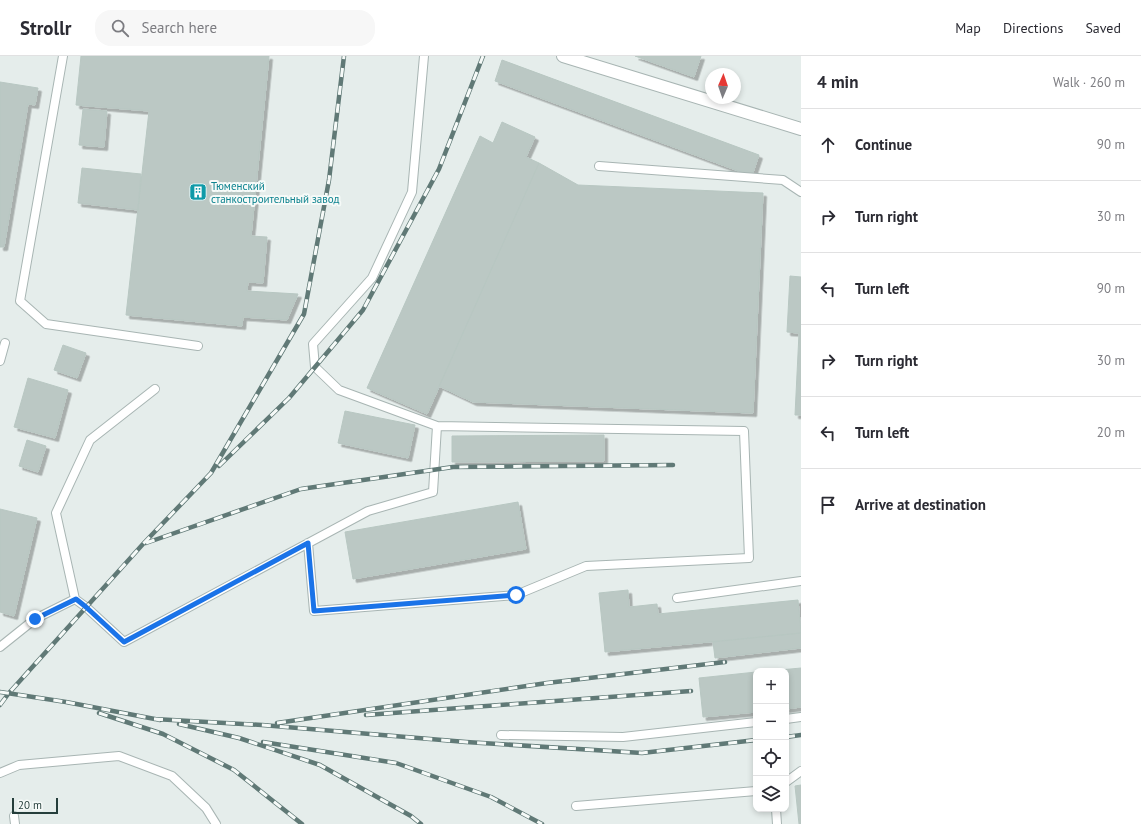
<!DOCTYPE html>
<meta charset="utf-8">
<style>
body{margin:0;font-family:"PT Sans",sans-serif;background:#f7f7f7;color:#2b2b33}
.controls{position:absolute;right:12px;bottom:12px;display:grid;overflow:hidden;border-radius:8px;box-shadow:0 2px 6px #0003}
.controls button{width:36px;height:36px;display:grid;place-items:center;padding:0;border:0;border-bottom:1px solid #e1e1e2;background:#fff;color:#2b2b33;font:20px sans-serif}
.compass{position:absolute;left:705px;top:12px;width:36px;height:36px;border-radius:50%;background:#fff;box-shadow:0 2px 6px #0003;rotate:2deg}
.scale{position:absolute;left:12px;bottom:10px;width:46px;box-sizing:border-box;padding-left:4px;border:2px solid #253e3b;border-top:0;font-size:11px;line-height:14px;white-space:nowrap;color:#253e3b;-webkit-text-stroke:3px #f6faf8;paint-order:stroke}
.stop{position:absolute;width:12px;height:12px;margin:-9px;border:3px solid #1a73e8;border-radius:50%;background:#fff}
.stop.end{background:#1a73e8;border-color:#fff;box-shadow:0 1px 4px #0008}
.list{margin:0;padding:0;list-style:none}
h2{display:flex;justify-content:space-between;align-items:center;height:52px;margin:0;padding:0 16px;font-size:17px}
h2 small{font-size:13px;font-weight:400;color:#7c7c81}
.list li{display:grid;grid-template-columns:26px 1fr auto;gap:12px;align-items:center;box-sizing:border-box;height:72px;padding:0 16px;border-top:1px solid #e1e1e2}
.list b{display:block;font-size:15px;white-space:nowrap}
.list em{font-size:13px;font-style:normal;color:#7c7c81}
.icon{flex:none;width:22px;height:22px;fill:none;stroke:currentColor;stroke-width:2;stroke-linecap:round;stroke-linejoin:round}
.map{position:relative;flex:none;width:801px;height:768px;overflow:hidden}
header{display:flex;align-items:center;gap:24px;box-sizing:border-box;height:56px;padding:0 20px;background:#fff;border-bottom:1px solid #e1e1e2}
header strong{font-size:19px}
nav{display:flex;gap:22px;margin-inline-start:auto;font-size:14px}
.search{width:280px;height:36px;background:#f7f7f7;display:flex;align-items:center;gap:10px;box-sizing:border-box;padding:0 14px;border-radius:16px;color:#7c7c81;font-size:15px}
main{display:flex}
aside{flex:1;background:#fff}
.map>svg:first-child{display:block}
</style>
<header>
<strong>Strollr</strong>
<div class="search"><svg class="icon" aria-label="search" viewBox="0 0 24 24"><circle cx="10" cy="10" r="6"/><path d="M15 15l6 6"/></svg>Search here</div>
<nav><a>Map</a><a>Directions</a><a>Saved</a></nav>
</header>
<main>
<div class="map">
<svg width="801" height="768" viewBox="0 0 801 768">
<defs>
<filter id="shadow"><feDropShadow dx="3.5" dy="3.5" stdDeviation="0" flood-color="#0004"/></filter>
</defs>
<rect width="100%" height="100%" fill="#e5edeb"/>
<path fill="#bbc8c4" stroke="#b8c7c2" filter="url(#shadow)" d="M81,0H269L251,180L267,181L263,227L248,226L247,235L298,238L287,264L243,261L242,270L126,259L149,55L76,49Z
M635,0H701L694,21Z
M502,4L759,99L752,120L495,25Z
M0,26L38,32L35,49L28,48L4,191H0Z
M83,53L107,55L104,91L79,89Z
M502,66L535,81L526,101L539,107L427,358L367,332L480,80L493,87Z
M539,107L578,129L763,137L753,357L473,346L439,330Z
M82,112L141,118L138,154L78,147Z
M790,220L801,221V359H795L799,277L787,276Z
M63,289L86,297L77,322L54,314Z
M28,322L68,334L55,382L14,371Z
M345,355L415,369L408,402L338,387Z
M604,379V405L452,406V380Z
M27,384L46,390L38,416L19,410Z
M518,446L526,493L353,523L345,476Z
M0,453L37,462L14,560L0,556Z
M628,534L629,551L657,548L658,558L798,544L801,577L605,596L599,537Z
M801,577V592L715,602L713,586Z
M801,612V651L786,653V615H769Z
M756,616V656L703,661L699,622Z
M801,729V768H799L795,730Z"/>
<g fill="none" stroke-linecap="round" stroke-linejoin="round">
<defs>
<path id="lane" d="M63,0L20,245L46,268L198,290
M424,0L412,136L372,222L313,288L315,311L339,334L437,370
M599,110L783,124L801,136
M0,305L5,287
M155,333L90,384L56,457L75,543L86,551L124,586L368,455L433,436L437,370L744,375L749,502L586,510L516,539L314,555L308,487
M677,542L801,525
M0,591L35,563L75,543
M786,663L801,661
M501,679L623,681L756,666
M0,717L19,709L119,700L172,720L206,752L216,768
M786,726L801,715
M576,750L756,735
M776,753L777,768
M14,760L15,768"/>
<path id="street" d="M563,0L801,73"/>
</defs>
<use href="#lane" stroke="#a8b5b3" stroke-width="10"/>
<use href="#street" stroke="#a8b5b3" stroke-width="14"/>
<use href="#lane" stroke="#fff" stroke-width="8"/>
<use href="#street" stroke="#fff" stroke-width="12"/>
<defs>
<path id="rail" d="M219,410L289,342L363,254L439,113L483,0
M146,487L301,433L453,411L673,409
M0,636L66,646L71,647
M66,646L160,664
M0,649L9,637L143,488L211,417L304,258L329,124L344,0
M99,657L163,678L234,714L302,768
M366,659L691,635
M154,663L262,669L466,686L642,697L756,684
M277,667L547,627L725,606
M179,668L239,682L320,709L411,760L421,768
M786,681L801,679
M263,686L396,707L491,741L542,768"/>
</defs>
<use href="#rail" stroke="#607976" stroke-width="4.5"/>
<use href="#rail" stroke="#f6faf8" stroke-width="3" stroke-dasharray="9" stroke-linecap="butt"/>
</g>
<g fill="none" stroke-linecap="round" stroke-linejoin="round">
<path stroke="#1a73e8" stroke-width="5" d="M35,563L76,543L86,551L124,586L308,487L314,555L516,539"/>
</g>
<defs>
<symbol id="building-square" viewBox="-11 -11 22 22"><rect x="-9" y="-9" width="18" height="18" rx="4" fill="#0f9aa8" stroke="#f6faf8"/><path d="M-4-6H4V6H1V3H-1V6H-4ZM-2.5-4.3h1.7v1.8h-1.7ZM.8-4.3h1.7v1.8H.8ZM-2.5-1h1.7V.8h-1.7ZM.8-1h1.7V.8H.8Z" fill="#fff"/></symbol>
</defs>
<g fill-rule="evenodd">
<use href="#building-square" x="188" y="126" width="20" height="20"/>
</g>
<g text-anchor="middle" stroke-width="4" stroke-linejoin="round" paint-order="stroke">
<g font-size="11" fill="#0d838f" stroke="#f6faf8" text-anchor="start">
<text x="211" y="134">Тюменский<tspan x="211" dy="13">станкостроительный завод</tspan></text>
</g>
</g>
</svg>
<div class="controls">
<button>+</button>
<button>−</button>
<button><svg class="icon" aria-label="locate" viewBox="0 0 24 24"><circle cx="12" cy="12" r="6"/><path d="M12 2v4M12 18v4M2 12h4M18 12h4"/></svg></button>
<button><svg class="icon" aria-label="layers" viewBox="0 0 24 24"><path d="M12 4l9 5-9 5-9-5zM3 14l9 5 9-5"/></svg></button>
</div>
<svg class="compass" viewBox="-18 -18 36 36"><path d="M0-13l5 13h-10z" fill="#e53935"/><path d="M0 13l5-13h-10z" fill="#7c7c81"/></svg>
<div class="scale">20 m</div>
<div class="stop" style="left:516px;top:539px"></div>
<div class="stop end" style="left:35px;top:563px"></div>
</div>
<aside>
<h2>4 min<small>Walk · 260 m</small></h2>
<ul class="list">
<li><svg class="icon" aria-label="ahead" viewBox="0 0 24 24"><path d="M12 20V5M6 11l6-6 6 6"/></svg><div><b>Continue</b></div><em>90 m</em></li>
<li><svg class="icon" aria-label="right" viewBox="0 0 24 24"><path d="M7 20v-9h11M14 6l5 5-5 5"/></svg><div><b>Turn right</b></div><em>30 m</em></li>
<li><svg class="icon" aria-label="left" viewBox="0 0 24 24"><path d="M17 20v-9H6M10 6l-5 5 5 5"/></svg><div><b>Turn left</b></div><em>90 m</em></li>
<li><svg class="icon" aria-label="right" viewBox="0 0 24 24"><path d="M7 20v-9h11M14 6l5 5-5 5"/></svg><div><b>Turn right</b></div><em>30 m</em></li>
<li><svg class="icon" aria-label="left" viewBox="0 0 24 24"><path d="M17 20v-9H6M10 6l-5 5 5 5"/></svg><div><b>Turn left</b></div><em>20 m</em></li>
<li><svg class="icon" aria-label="arrive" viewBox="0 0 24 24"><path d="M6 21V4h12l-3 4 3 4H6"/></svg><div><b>Arrive at destination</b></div></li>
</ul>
</aside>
</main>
